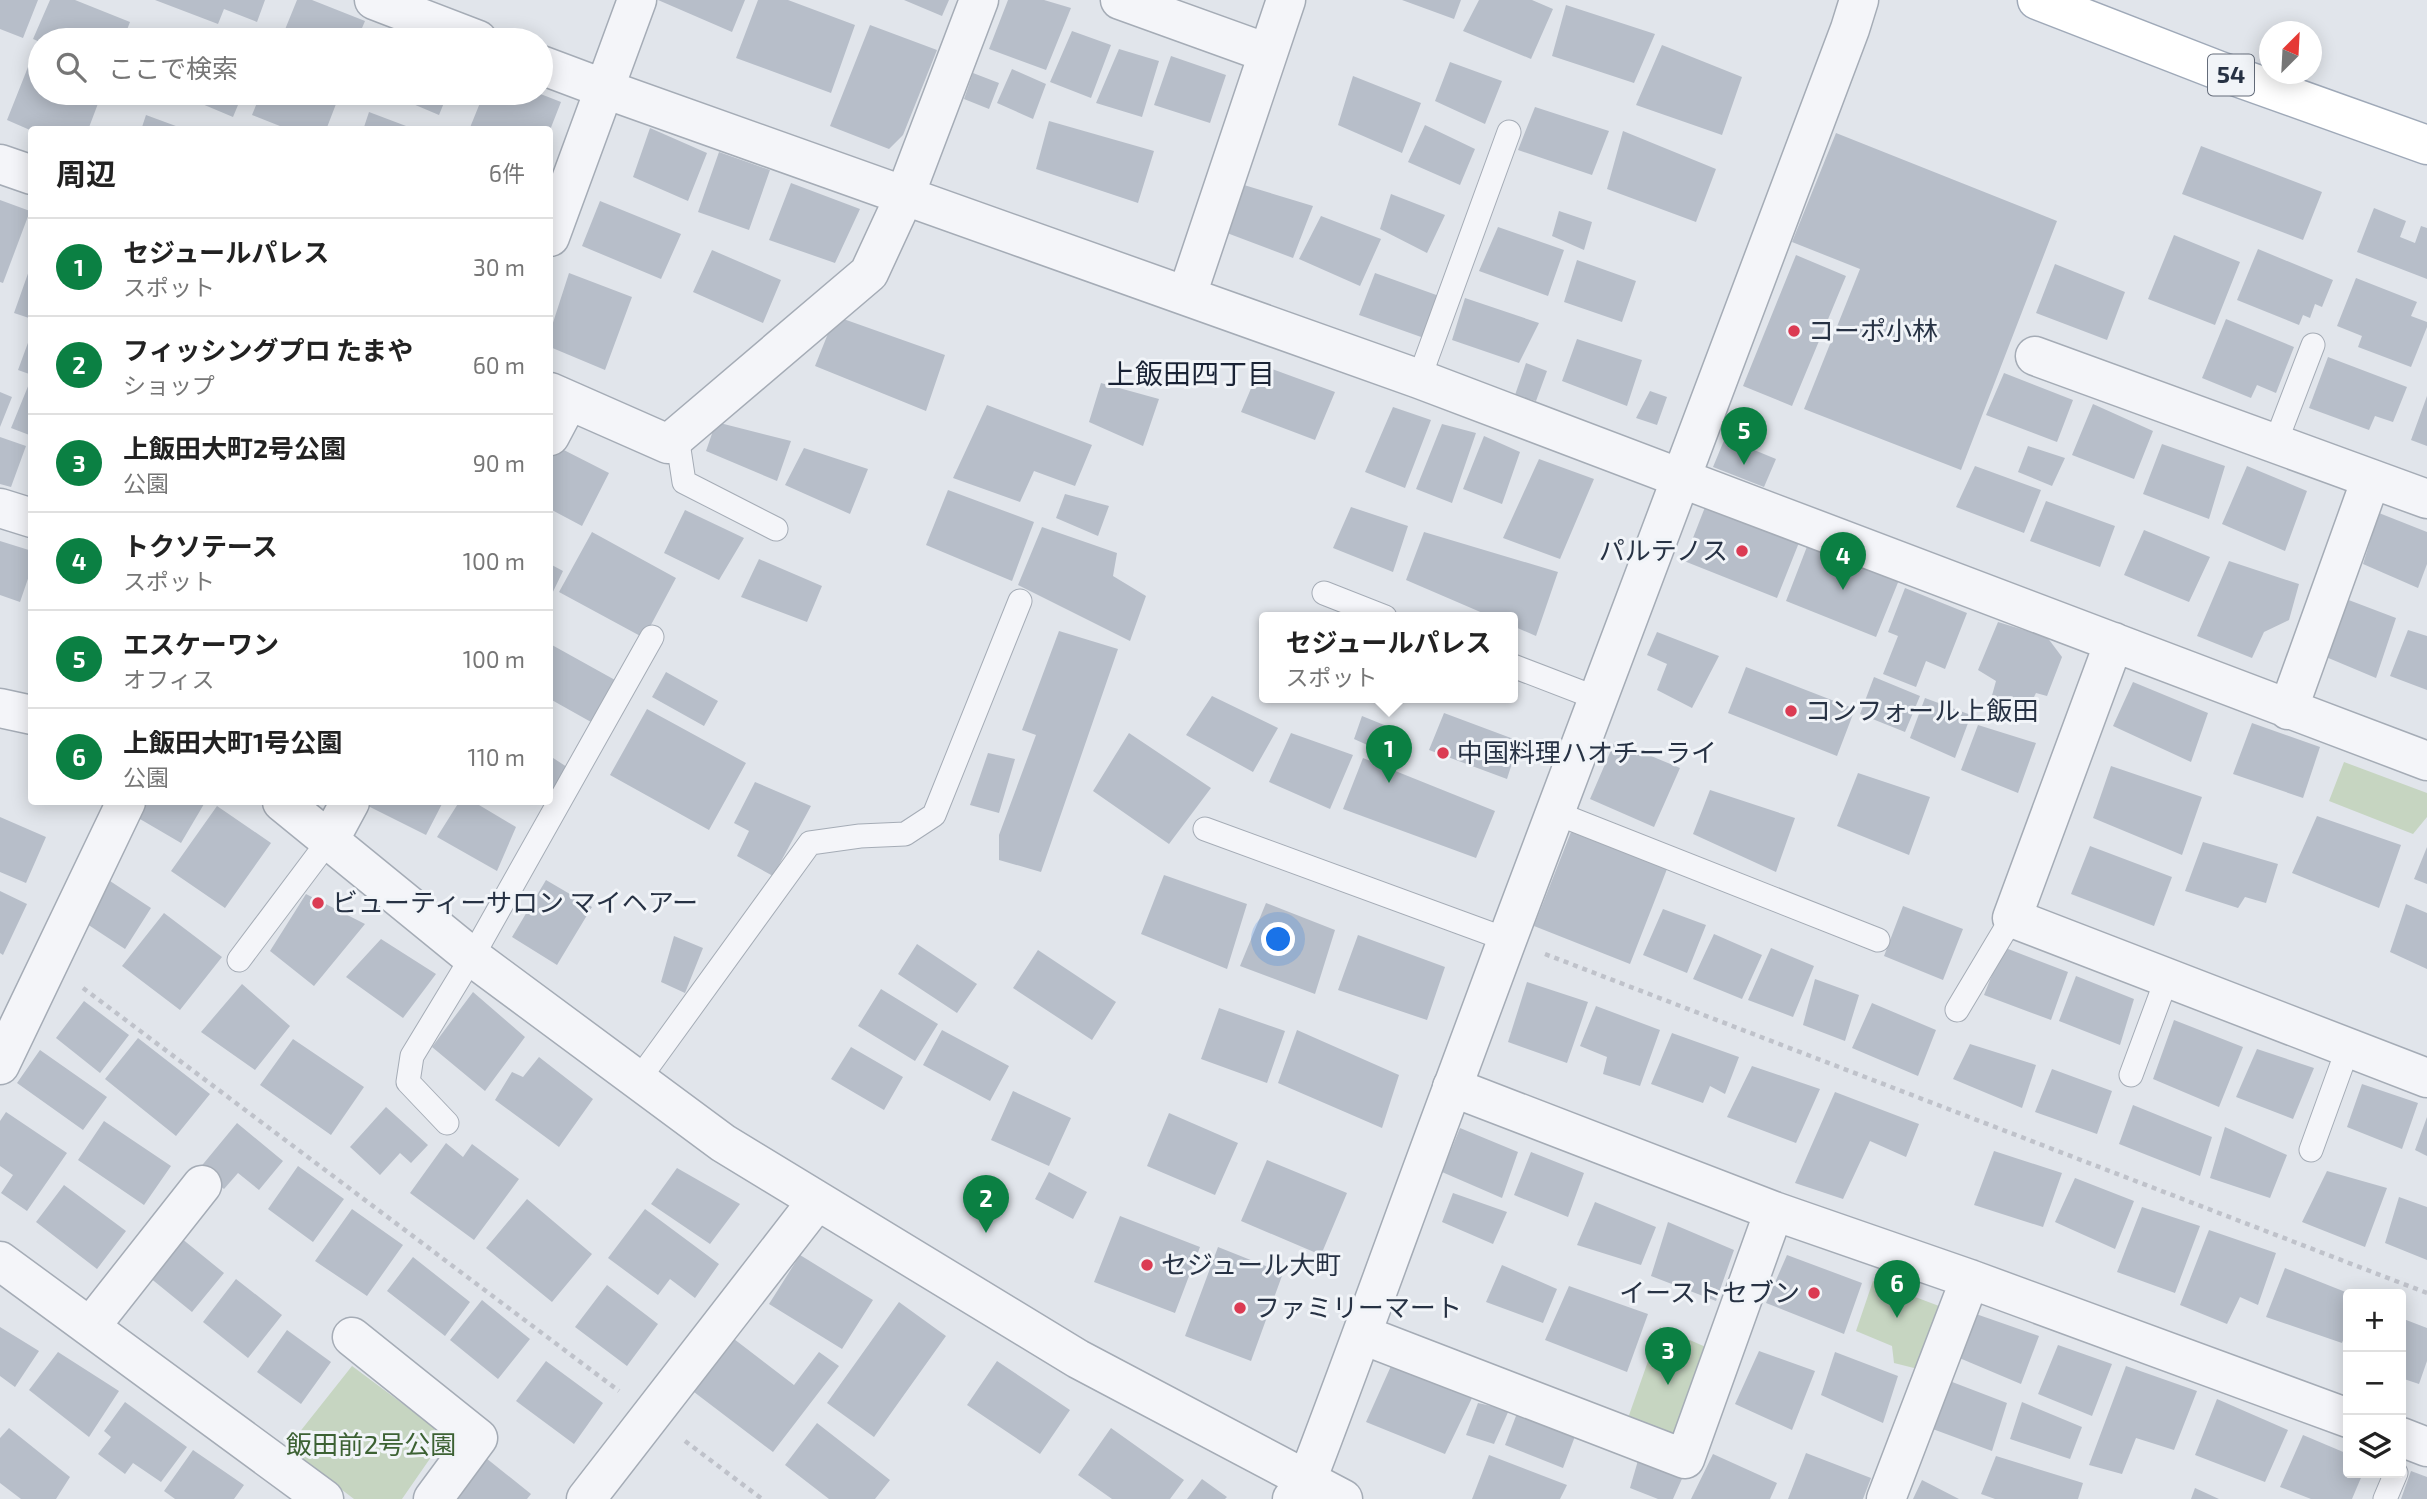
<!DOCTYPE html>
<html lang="ja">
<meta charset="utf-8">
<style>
body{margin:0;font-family:"Exo 2","Noto Sans JP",sans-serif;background:#f6f6f6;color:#222}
.controls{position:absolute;right:21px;bottom:21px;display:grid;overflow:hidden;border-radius:7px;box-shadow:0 4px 18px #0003}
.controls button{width:63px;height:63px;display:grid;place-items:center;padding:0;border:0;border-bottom:2px solid #e0e0e0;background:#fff;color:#222;font:35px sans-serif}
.compass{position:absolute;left:2259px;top:21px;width:63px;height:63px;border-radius:50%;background:#fff;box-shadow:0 4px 18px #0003;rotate:24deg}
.you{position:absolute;left:1279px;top:940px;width:24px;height:24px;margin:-18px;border:5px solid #fff;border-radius:50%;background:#1a73e8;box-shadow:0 0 0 10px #1a73e833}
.badge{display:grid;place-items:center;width:46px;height:46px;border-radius:50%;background:#0b8043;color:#fff;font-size:23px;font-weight:700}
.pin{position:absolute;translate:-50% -58px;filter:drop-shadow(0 2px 4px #0008)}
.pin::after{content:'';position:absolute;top:37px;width:24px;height:21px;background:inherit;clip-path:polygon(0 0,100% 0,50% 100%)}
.popup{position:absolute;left:1259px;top:612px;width:259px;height:91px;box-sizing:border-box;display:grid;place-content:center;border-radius:7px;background:#fff;filter:drop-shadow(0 2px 5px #0005);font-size:23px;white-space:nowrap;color:#767676}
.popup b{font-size:26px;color:#222}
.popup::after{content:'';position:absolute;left:50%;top:100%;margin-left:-14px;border:14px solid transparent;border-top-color:#fff}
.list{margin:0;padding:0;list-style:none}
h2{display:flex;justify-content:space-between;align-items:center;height:91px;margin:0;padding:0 28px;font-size:30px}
h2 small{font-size:23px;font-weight:400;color:#767676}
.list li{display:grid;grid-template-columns:46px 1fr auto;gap:21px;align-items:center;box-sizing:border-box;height:98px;padding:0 28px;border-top:2px solid #e0e0e0}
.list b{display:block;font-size:26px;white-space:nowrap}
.list p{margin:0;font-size:23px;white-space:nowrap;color:#767676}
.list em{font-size:23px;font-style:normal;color:#767676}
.icon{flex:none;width:38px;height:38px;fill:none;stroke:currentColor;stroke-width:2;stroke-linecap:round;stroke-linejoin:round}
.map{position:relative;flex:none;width:2427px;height:1499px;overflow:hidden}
.search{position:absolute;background:#fff;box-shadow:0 4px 18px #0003;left:28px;top:28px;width:525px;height:77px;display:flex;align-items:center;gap:18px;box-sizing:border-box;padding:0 24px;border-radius:38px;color:#767676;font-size:26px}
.panel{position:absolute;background:#fff;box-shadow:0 4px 18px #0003;left:28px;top:126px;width:525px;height:679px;border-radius:7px}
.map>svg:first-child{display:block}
</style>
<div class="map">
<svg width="2427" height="1499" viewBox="0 0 2427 1499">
<rect width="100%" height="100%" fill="#e1e5eb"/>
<path fill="#c6d5c1" d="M2344,762L2427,793V817L2413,834L2329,801Z
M1873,1281L1939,1306L1918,1369L1894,1363L1892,1346L1856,1331Z
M1660,1327L1708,1348L1676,1443L1627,1421Z
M352,1366L434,1427L438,1447L402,1499H354L287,1448Z"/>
<path fill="#b7bec9" d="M0,0H38L23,38L0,29Z
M50,0H75L130,22L123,40L40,42L33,39Z
M155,0H265L257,22L224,9L218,24Z
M297,0H312L365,21L357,40H305L284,32Z
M658,0H745L732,32Z
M758,0H788L855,25L831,93L736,58Z
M904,0H949L942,16Z
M1008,0H1044L1071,8L1046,70L989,49Z
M1402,0H1461L1454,19Z
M1479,0H1532L1553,9L1531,59L1463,31Z
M1566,5L1655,34L1634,83L1552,56Z
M870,25L937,50L903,135L889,149L830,126Z
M175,30L200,40H170Z
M1072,31L1111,45L1091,98L1050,82Z
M1662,45L1742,77L1722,135L1636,105Z
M1119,49L1159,61L1142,117L1096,103Z
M1171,56L1226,75L1210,123L1154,105Z
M30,62L40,66V93H102L88,130H30L7,120Z
M1450,62L1502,81L1485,124L1435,101Z
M1012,69L1046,84L1033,119L997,103Z
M973,73L999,83L989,109L964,99Z
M1353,76L1421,103L1402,153L1338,125Z
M176,93H243L233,117Z
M261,93H307L336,104L326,130H290L252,115Z
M387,93H448L439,115Z
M484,93H538L561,102L550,130H469Z
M1535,107L1609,131L1592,175L1518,150Z
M369,112L414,129V130H363Z
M146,115L184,129V130H141Z
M1049,121L1154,151L1138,203L1036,169Z
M1425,125L1475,149L1460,185L1408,162Z
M650,128L707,153L688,201L633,177Z
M1623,131L1716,169L1696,222L1607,189Z
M1836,133L2057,221L1961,470L1804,409L1860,269L1792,242Z
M2201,146L2322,192L2303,240L2182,194Z
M719,152L770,170L749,230L698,212Z
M791,183L860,209L835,263L769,240Z
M1244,185L1313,206L1293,258L1227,233Z
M1391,194L1445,215L1427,253L1380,229Z
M0,200L30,211L3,283L0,282Z
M600,201L681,234L661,279L582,246Z
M2374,208L2406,221L2400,237L2415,243L2421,226L2427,228V279L2357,252Z
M1559,211L1592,222L1584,250L1552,236Z
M1321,216L1381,239L1360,286L1299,259Z
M1498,227L1564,250L1548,296L1479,271Z
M2174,235L2240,262L2215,325L2148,299Z
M2258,249L2333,280L2322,307L2315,304L2310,318L2303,315L2299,325L2237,300Z
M712,250L781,280L763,323L693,292Z
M1796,255L1846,276L1792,406L1743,386Z
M1577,260L1636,281L1622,322L1564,302Z
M2055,264L2125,292L2107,340L2036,313Z
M31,265H32V319L14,313Z
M569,273L632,297L605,370L550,347V332Z
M1375,273L1442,297L1424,338L1359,315Z
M2356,278L2417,302L2411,316L2427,322V327L2411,367L2358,347L2362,336L2337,326Z
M1465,298L1539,323L1519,363L1452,340Z
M835,316L945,355L926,411L815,366Z
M2226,319L2294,347L2276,393L2257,385L2251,398L2202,378Z
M1577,339L1642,360L1627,406L1562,381Z
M29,340L32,341V375L18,370Z
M2328,357L2407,387L2393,422L2375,416L2369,430L2309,408Z
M1526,363L1547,371L1536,401L1515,395Z
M1261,365L1335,392L1315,440L1241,412Z
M2004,373L2073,400L2057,442L1986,415Z
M31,379H32V436L11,428Z
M1101,383L1159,399L1143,446L1089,422Z
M1650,391L1667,397L1657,425L1636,418Z
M0,392L12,397L0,427Z
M2427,396V446L2411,440Z
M2093,404L2153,431L2134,479L2072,455Z
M987,405L1092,445L1075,486L1034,471L1020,502L953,478Z
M1393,407L1431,420L1405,488L1365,472Z
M716,422L791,441L777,481L706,451Z
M1442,424L1476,433L1452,503L1416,489Z
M1484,436L1520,452L1502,504L1463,489Z
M0,437L26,446L11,487L0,484Z
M1725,438L1776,459L1764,487L1713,467Z
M2162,444L2225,466L2209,519L2143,494Z
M554,445L609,473L582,526L550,509V453Z
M2028,446L2065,458L2052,486L2018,472Z
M804,448L868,469L850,514L785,485Z
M1539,459L1594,479L1560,559L1503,538Z
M1975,466L2041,490L2024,533L1956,507Z
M2247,466L2307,491L2285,551L2222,524Z
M948,490L1034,522L1012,581L926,545Z
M1065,494L1109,506L1098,536L1056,518Z
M2046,501L2115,526L2100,567L2030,541Z
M1707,502L1800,540L1777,598L1684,561Z
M1351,507L1408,526L1393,572L1333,548Z
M685,510L744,538L719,580L664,553Z
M2379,513L2427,532V564L2418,588L2363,564Z
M1042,527L1117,553L1113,576L1146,596L1130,641L1018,585Z
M2144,530L2210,557L2189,602L2124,575Z
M592,532L676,578L644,638L559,592Z
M1424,532L1558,572L1536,636L1513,626V617H1492L1406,580Z
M0,541L32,551V567L20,602L0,595Z
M1808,544L1899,580L1876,637L1786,601Z
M759,559L822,586L807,622L741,597Z
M2229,561L2299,584L2289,620L2264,632L2252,658L2197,636Z
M550,564L563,571L550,598Z
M1905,588L1967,613L1945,669L1926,661L1916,687L1883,674L1898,636L1888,632Z
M2346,599L2396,618L2376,678L2326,657Z
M1998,622L2047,637L2062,657L2047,696L2036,693L2027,711L1991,699L1996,681L1978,670Z
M2408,630L2427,636V690L2390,676Z
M1059,631L1118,649L1041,872L999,860V835L1036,735L1022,730Z
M1657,632L1719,656L1692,708L1657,690L1667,664L1647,655Z
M552,645L615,680L591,722L550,699V649Z
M1746,667L1855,709L1837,756L1728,713Z
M666,672L718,701L704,726L652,697Z
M1874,677L1920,696L1905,732L1860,714Z
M2133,682L2208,713L2191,762L2113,726Z
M1212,696L1278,728L1253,772L1186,735Z
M1925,698L1971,715L1955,758L1910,738Z
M647,709L746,763L709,830L610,775Z
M1444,713L1519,741L1507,779L1429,750Z
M1362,716L1404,733L1392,756L1354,739Z
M2252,723L2320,747L2303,798L2233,774Z
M1978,725L2036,743L2018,793L1961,770Z
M1129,733L1211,788L1169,844L1093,791Z
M1291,733L1353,755L1330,809L1269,782Z
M1615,741L1680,768L1654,827L1590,799Z
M988,753L1015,759L999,813L970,805Z
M550,756L570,769L550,801Z
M1363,758L1495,811L1476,858L1343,809Z
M2111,766L2202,797L2182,855L2093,818Z
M1858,773L1930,797L1909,855L1837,826Z
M755,782L811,806L773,876L737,856L749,831L734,823Z
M1710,790L1795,818L1776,872L1693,834Z
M134,802H199L204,804L181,843L128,812Z
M366,802H443L426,835L364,804Z
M459,802H474L516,827L497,871L437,837Z
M217,806L271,843L225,908L171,871Z
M2317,816L2401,845L2379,908L2292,873Z
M0,817L46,837L26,883L0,872Z
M1571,832L1667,869L1630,964L1534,926Z
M2203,842L2278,864L2266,903L2245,897L2238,908L2185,891Z
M2090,846L2172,877L2154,926L2071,894Z
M2427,847V884L2414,879Z
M1164,875L1247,904L1227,969L1141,934Z
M546,880L592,907L557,965L512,937Z
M110,881L151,908L125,949L84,922Z
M0,891L27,904L3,955L0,953Z
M306,894L365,924L314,986L270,951Z
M1266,903L1335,930L1315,994L1240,966Z
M2406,904L2427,913V969L2390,952Z
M1903,906L1963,929L1943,980L1884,956Z
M1663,909L1706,925L1687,973L1643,955Z
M164,913L222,957L180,1010L122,966Z
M1714,934L1762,955L1742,999L1693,979Z
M1358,935L1445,967L1427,1020L1338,990Z
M674,936L703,948L685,993L661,982Z
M381,939L436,974L403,1018L346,977Z
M917,944L977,984L957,1013L898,974Z
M2003,947L2068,972L2051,1020L1984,995Z
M1771,948L1814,966L1793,1017L1748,1000Z
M1038,950L1116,1002L1092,1040L1013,988Z
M2076,976L2134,999L2120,1045L2059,1021Z
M1815,979L1859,995L1845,1041L1803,1025Z
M1527,982L1588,1002L1567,1063L1508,1042Z
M242,984L290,1026L255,1070L201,1032Z
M881,989L938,1024L915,1061L858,1026Z
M473,992L525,1037L485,1091L432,1047Z
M84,1001L129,1035L100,1073L56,1038Z
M1872,1003L1936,1030L1918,1076L1852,1048Z
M1596,1006L1660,1030L1640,1086L1603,1074L1607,1057L1580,1046Z
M1219,1008L1285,1031L1267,1083L1201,1059Z
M2174,1020L2243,1047L2219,1107L2153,1079Z
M942,1030L1009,1066L990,1101L923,1065Z
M1297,1030L1399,1075L1382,1128L1278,1083Z
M1672,1033L1739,1057L1725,1094L1710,1086L1703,1103L1651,1084Z
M138,1038L210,1094L176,1136L105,1079Z
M293,1039L364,1087L331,1135L260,1085Z
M1970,1044L2036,1065L2022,1108L1953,1079Z
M851,1047L903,1077L884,1110L831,1079Z
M2257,1049L2314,1068L2293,1119L2236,1097Z
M40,1050L107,1097L83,1130L17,1083Z
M539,1057L593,1099L559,1147L495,1100L512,1072L523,1077Z
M1752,1066L1820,1089L1796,1143L1727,1117Z
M2052,1069L2112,1091L2097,1134L2035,1112Z
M2362,1084L2418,1103L2402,1149L2347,1127Z
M1013,1091L1071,1118L1049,1166L991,1140Z
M1835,1092L1919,1124L1906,1157L1870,1141L1843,1199L1795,1183Z
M2133,1105L2212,1137L2200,1176L2119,1144Z
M386,1107L428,1145L411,1163L400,1153L380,1175L350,1147Z
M6,1112L67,1153L27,1211L1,1193L13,1175L0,1166V1121Z
M1169,1113L1238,1143L1215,1195L1147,1166Z
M2427,1117V1156L2415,1150Z
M104,1121L171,1166L144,1205L78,1160Z
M237,1123L283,1161L259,1190L238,1173L224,1189L199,1169Z
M2225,1127L2287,1155L2270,1198L2210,1178Z
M1460,1128L1518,1152L1502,1198L1442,1172Z
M446,1143L463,1157L472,1144L519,1179L474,1240L410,1193Z
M1994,1151L2062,1173L2043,1227L1974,1205Z
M1531,1152L1584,1173L1568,1217L1514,1195Z
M1267,1160L1347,1193L1321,1255L1241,1221Z
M298,1166L344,1199L313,1242L268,1209Z
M677,1168L740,1204L710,1244L651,1204Z
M2327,1171L2387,1188L2365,1247L2302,1222Z
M1049,1172L1087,1192L1073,1219L1035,1199Z
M2075,1178L2134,1201L2115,1249L2055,1222Z
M64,1185L126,1231L97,1269L36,1222Z
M1453,1193L1507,1212L1493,1244L1442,1222Z
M2399,1197L2427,1207V1260L2385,1243Z
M527,1199L592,1254L552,1302L486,1248Z
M1595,1202L1656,1227L1641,1265L1577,1245Z
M2142,1207L2200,1226L2175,1293L2117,1272Z
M352,1209L403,1245L367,1296L315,1261Z
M645,1209L719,1264L695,1298L670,1279L658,1295L608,1258Z
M1120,1216L1200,1247L1175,1313L1094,1282Z
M1668,1222L1734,1250L1716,1301L1651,1276Z
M2209,1230L2276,1253L2258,1305L2240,1297L2227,1324L2180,1305Z
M181,1238L224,1273L192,1312L149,1277Z
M1218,1247L1283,1273L1251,1361L1185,1336Z
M800,1255L873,1300L842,1349L769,1304Z
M1787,1255L1862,1283L1844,1334L1766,1303Z
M413,1257L470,1302L445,1336L387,1291Z
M1502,1265L1557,1289L1543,1323L1486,1302Z
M2285,1268L2348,1293V1327L2342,1343L2266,1317Z
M236,1279L282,1315L248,1358L203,1322Z
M607,1285L658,1324L627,1366L575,1327Z
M1569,1286L1648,1314L1627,1372L1545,1340Z
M482,1300L530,1339L498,1379L450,1340Z
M899,1302L946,1336L874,1437L827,1403Z
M1976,1314L2039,1336L2021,1384L1957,1357Z
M2401,1318L2427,1328V1361L2419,1384L2401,1378Z
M0,1327L39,1351L15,1387L0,1376Z
M287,1330L331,1362L301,1404L257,1372Z
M734,1339L794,1385L819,1352L839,1366L773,1452L694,1392Z
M2058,1345L2112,1364L2092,1416L2038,1394Z
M1759,1351L1815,1371L1792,1430L1735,1404Z
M58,1352L119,1391L89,1437L29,1390Z
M1835,1352L1898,1376L1883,1423L1821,1395Z
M546,1361L603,1403L574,1444L516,1401Z
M997,1361L1070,1410L1040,1454L967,1405Z
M1391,1366L1472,1398L1445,1454L1366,1422Z
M2126,1366L2197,1391L2174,1450L2136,1438L2122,1474L2089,1465Z
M1947,1380L2007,1403L1992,1451L1930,1428Z
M2217,1399L2288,1430L2265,1482L2195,1455Z
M125,1402L187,1447L161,1482L133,1463L125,1474L98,1454L111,1437L104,1431Z
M2022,1402L2082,1427L2070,1459L2010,1439Z
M1478,1403L1509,1410L1494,1444L1466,1435Z
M1519,1408L1577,1431L1563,1468L1505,1445Z
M817,1423L890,1480L875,1499H829L785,1465Z
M9,1428L70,1477L56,1499H21L0,1483V1438Z
M1111,1428L1184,1480L1170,1499H1112L1078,1475Z
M2303,1435L2348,1454V1473H2363L2352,1499H2311L2280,1487Z
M193,1450L244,1485L234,1499H175L164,1491Z
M1806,1453L1871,1478L1863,1499H1788Z
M1713,1454L1777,1483L1770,1499H1691Z
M1489,1455L1567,1485L1560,1499H1472Z
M1996,1456L2083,1483L2078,1499H1995L1981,1494Z
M1639,1457L1685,1472L1673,1499H1658L1630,1488Z
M486,1458L531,1494L527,1499H453Z
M2411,1471L2427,1477V1499H2401Z
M1202,1479L1227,1497L1225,1499H1187Z
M1922,1480L1959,1499H1913Z
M2195,1488L2219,1499H2191Z"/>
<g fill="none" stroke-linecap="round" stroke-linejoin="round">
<defs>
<path id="service" d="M1419,379L1509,132
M677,436L684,482L776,529
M2275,444L2313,345
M1324,593L1385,617
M1513,666L1599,699
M1556,813L1878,940
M1205,829L1508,940
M239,960L330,839
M1957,1010L2012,918
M2131,1075L2167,978
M639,1079L810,843L860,836L905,834L934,815L1020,601
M447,1123L408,1082L412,1056L472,957L652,637
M2311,1150L2348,1048
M2385,1499L2396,1473"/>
<path id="minor" d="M374,0L478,40
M1120,0L1267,53
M541,65L605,89L1419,379L2427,761
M0,164L32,175
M550,237L637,0
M1187,295L1286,0
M2035,356L2427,499
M550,392L668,444L869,273L905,195L979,0
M550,436L568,402
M0,508L32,518
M2114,642L2012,918L2427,1078
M0,708L32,715
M2288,710L2371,479
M282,802L472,957L723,1143L1078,1359L1307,1480
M330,839L350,802
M0,1065L126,802
M1452,1087L1774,1211L1970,1279L2348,1418
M0,1261L324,1499
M90,1327L202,1185
M1363,1335L1685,1459L1774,1211
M352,1337L478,1438L433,1499
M2401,1437L2427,1447
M586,1499L817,1201
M1886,1499L1970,1279"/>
<path id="tertiary" d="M1307,1480L1343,1499
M1292,1499L1307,1480C1357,1350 1404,1217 1453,1086C1583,733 1718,382 1850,29L1859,0"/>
<path id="primary" d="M2037,0L2220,71L2427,145"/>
</defs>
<use href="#service" stroke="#a5acb6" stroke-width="25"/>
<use href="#minor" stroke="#a5acb6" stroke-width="41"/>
<use href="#tertiary" stroke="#a5acb6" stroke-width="41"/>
<use href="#primary" stroke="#9fa9b8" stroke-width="41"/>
<path stroke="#bfc2ca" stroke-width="4.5" stroke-dasharray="5 5" stroke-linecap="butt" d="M1545,954L2427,1293
M83,988L619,1391
M685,1441L762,1499"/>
<use href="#service" stroke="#f4f5f9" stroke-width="23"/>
<use href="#minor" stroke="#f4f5f9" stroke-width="38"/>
<use href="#tertiary" stroke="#f4f5f9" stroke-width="38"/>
<use href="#primary" stroke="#fff" stroke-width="38"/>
</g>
<g fill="#db3b53" stroke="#f1f4f8" stroke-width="2.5">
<circle cx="1794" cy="331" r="7"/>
<circle cx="1742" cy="551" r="7"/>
<circle cx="1791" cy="711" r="7"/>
<circle cx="1443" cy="753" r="7"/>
<circle cx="318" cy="903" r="7"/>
<circle cx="1147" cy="1265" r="7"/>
<circle cx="1814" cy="1293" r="7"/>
<circle cx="1240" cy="1308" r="7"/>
</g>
<g text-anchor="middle" stroke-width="6" stroke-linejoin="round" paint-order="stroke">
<rect fill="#f1f4f8" stroke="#646c7a" stroke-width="2" x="2208" y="54.5" width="46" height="41" rx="5"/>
<g font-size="24" font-weight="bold" fill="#273244">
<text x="2231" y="83">54</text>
</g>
<g font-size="26" fill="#273244" stroke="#f1f4f8" text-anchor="start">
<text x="1808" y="340">コーポ小林</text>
<text x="1728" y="560" text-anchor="end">パルテノス</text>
<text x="1805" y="720">コンフォール上飯田</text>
<text x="1457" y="762">中国料理ハオチーライ</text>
<text x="332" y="912">ビューティーサロン マイヘアー</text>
<text x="1161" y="1274">セジュール大町</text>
<text x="1800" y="1302" text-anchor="end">イーストセブン</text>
<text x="1254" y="1317">ファミリーマート</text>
</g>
<g font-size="26" fill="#3c6133" stroke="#f1f4f8">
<text x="371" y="1454">飯田前2号公園</text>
</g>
<g font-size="28" fill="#1a2335" stroke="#f1f4f8">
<text x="1191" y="384">上飯田四丁目</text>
</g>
</g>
</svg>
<div class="controls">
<button>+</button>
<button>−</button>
<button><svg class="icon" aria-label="layers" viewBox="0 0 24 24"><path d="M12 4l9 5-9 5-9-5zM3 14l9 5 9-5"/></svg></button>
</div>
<svg class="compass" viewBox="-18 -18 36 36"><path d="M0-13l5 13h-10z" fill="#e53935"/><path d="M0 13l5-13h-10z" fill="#767676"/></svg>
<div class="you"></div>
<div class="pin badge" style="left:1389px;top:783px">1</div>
<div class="popup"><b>セジュールパレス</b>スポット</div>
<div class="pin badge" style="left:986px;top:1233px">2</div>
<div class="pin badge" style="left:1668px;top:1385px">3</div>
<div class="pin badge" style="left:1843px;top:590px">4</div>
<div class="pin badge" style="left:1744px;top:465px">5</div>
<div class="pin badge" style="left:1897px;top:1318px">6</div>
<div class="search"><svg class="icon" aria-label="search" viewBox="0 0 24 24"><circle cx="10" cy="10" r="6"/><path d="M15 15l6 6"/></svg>ここで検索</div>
<section class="panel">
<h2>周辺<small>6件</small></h2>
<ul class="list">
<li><span class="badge">1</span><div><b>セジュールパレス</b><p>スポット</p></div><em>30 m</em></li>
<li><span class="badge">2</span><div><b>フィッシングプロ たまや</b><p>ショップ</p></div><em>60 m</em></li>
<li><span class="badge">3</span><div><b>上飯田大町2号公園</b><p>公園</p></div><em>90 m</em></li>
<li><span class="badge">4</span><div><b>トクソテース</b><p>スポット</p></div><em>100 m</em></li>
<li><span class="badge">5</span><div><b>エスケーワン</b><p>オフィス</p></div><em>100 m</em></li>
<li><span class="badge">6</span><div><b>上飯田大町1号公園</b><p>公園</p></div><em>110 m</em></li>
</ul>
</section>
</div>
